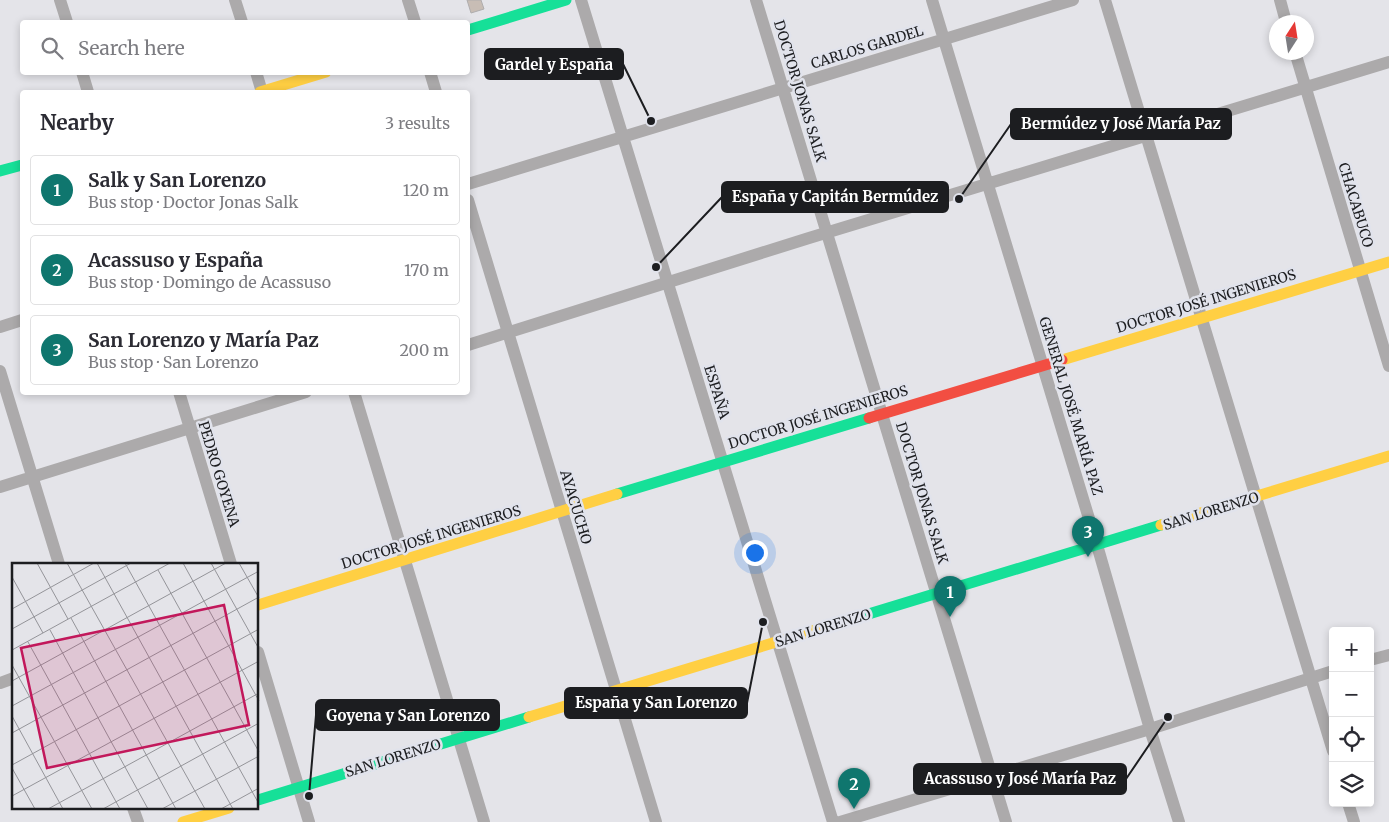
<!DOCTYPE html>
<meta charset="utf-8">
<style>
body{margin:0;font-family:Merriweather,serif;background:#f2f2f3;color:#2b2b33}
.controls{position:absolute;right:15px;bottom:15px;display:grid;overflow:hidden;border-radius:5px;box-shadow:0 2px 8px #0003}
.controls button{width:45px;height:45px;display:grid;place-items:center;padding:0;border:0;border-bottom:1px solid #e1e1e2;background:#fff;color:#2b2b33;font:25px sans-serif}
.compass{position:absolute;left:1269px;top:15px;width:45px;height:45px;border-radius:50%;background:#fff;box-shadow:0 2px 8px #0003;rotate:12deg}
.you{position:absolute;left:754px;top:552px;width:18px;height:18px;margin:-12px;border:4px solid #fff;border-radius:50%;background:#1a73e8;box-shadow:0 0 0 8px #1a73e833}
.badge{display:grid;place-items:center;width:32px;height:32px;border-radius:50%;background:#0f766e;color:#fff;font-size:16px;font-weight:700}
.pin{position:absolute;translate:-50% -41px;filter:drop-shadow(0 1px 2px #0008)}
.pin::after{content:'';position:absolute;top:26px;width:18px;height:15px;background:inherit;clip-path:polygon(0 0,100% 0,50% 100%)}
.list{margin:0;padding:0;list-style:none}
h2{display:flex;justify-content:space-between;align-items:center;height:65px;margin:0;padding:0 20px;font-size:21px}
h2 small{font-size:16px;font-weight:400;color:#7c7c81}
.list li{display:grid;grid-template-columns:32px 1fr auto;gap:15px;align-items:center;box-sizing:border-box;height:70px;margin:0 10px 10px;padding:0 10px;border:1px solid #e1e1e2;border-radius:5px}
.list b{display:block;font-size:19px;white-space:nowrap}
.list p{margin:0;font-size:16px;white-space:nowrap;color:#7c7c81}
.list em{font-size:16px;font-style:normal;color:#7c7c81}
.icon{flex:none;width:28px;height:28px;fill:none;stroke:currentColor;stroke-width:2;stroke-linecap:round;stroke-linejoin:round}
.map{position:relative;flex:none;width:1389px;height:822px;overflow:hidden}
.search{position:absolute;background:#fff;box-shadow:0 2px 8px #0003;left:20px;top:20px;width:450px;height:55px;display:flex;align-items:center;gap:12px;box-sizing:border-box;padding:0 18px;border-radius:5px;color:#7c7c81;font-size:19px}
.panel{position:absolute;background:#fff;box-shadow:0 2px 8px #0003;left:20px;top:90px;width:450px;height:305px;border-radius:5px}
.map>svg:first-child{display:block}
</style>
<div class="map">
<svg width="1389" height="822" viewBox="0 0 1389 822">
<rect width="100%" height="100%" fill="#e4e4e9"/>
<path fill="#c8bdb5" stroke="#afadae" d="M467,0H481L484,9L471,13Z"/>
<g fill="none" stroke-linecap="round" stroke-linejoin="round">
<path stroke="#acaaab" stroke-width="12" d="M60,0L67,22
M235,0L242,22
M408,0L415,22
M581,0L833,822
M756,0L1006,822
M932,0L1097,545L1150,729L1179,822
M1105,0L1333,751
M1280,0L1286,22
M1295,52L1389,366
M82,72L88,92
M256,72L262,92
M430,72L436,92
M468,184L1073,0
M468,200L656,822
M0,327L22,320
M468,345L809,238L1389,62
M0,371L59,564
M179,392L231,564
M354,392L484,822
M0,487L306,392
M258,652L309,822
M1370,660L1389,655
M0,683L14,678
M1348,803L1354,822
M133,808L138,822
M840,822L1150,729L1333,671"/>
<path stroke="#16e098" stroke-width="11" d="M468,30L566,0
M0,171L22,165
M617,494L869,418
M816,630L1161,525
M258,800L529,717"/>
<path stroke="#ffcf43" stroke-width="11" d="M260,92L326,72
M1062,360L1389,262
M1161,525L1389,456
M258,605L617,494
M529,717L816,630
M183,822L229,808"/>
<path stroke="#f24e42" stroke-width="11" d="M869,418L1062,360"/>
</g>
<g text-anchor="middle" stroke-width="5" stroke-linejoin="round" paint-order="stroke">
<g font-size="14" fill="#1c1d20" stroke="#e1e3ec">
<text transform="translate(867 47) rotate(-17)" y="5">CARLOS GARDEL</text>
<text transform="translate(800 91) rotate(73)" y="5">DOCTOR JONAS SALK</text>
<text transform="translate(1356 205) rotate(73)" y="5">CHACABUCO</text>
<text transform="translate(1206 301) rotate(-17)" y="5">DOCTOR JOSÉ INGENIEROS</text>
<text transform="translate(717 392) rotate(73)" y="5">ESPAÑA</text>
<text transform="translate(1071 406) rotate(73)" y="5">GENERAL JOSÉ MARÍA PAZ</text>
<text transform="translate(818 417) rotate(-17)" y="5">DOCTOR JOSÉ INGENIEROS</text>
<text transform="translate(219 474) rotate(73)" y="5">PEDRO GOYENA</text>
<text transform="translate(922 493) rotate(73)" y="5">DOCTOR JONAS SALK</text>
<text transform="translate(576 507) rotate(73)" y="5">AYACUCHO</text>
<text transform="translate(1211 511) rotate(-17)" y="5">SAN LORENZO</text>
<text transform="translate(431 537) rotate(-17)" y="5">DOCTOR JOSÉ INGENIEROS</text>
<text transform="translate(823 628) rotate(-17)" y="5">SAN LORENZO</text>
<text transform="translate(393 758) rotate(-17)" y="5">SAN LORENZO</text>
</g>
</g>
<g transform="translate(12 563)">
<rect width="246" height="246" fill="#e4e4e9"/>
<path fill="none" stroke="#949499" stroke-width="1" d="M25,0L56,56M55,0L193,246M85,0L221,246M113,0L247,241M171,0L247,138M199,0L247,86M227,0L247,35M146,7L247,189M0,14L31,70M0,46L82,0M59,55L164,246M0,66L119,0M38,67L136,246M16,79L108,246M0,87L158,0M0,102L80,246M0,118L214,0M0,143L247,8M0,153L51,246M0,170L247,34M0,202L247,66M0,205L23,246M0,233L247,98M36,246L247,130M91,246L247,160M150,246L247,193M209,246L247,225"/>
<path fill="#c2185b" fill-opacity="0.15" stroke="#c2185b" stroke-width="2.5" d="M212,42L237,162L35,205L9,85Z"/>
<rect width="246" height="246" fill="none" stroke="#1c1d20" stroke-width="2.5"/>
</g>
<path fill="none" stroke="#1c1d20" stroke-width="2" d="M651 121L623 64M959 199L1011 124M656 267L722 197M763 622L747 703M309 796L316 715M1168 717L1126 779"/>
<g fill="#1c1d20" stroke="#e1e3ec" stroke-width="2">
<circle cx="651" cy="121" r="5"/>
<circle cx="959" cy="199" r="5"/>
<circle cx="656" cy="267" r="5"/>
<circle cx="763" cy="622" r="5"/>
<circle cx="309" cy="796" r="5"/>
<circle cx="1168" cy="717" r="5"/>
</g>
<g fill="#1c1d20" stroke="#1c1d20" stroke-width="2">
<rect x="485" y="49" width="138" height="30" rx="5"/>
<rect x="1011" y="109" width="220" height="30" rx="5"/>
<rect x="722" y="182" width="226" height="30" rx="5"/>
<rect x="565" y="688" width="182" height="30" rx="5"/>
<rect x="316" y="700" width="183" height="30" rx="5"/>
<rect x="914" y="764" width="212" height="30" rx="5"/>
</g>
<g font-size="15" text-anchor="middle" font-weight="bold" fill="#fff">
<text x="554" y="70">Gardel y España</text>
<text x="1121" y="129">Bermúdez y José María Paz</text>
<text x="835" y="202">España y Capitán Bermúdez</text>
<text x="656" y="708">España y San Lorenzo</text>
<text x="408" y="721">Goyena y San Lorenzo</text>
<text x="1020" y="784">Acassuso y José María Paz</text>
</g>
</svg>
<div class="controls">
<button>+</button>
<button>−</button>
<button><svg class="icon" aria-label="locate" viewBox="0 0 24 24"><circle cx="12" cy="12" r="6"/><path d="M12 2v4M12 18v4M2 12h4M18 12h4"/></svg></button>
<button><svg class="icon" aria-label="layers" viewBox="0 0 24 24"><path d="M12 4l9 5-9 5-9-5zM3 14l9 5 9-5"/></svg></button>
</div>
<svg class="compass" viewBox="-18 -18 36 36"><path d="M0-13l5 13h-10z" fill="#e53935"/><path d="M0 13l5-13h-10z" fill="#7c7c81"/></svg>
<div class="you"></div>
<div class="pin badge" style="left:950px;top:617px">1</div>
<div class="pin badge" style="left:854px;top:809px">2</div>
<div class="pin badge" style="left:1088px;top:557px">3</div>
<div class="search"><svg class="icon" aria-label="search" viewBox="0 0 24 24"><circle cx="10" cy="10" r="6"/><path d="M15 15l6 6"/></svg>Search here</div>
<section class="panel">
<h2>Nearby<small>3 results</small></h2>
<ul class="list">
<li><span class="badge">1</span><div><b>Salk y San Lorenzo</b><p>Bus stop · Doctor Jonas Salk</p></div><em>120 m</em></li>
<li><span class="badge">2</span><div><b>Acassuso y España</b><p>Bus stop · Domingo de Acassuso</p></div><em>170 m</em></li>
<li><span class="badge">3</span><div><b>San Lorenzo y María Paz</b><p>Bus stop · San Lorenzo</p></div><em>200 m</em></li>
</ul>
</section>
</div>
